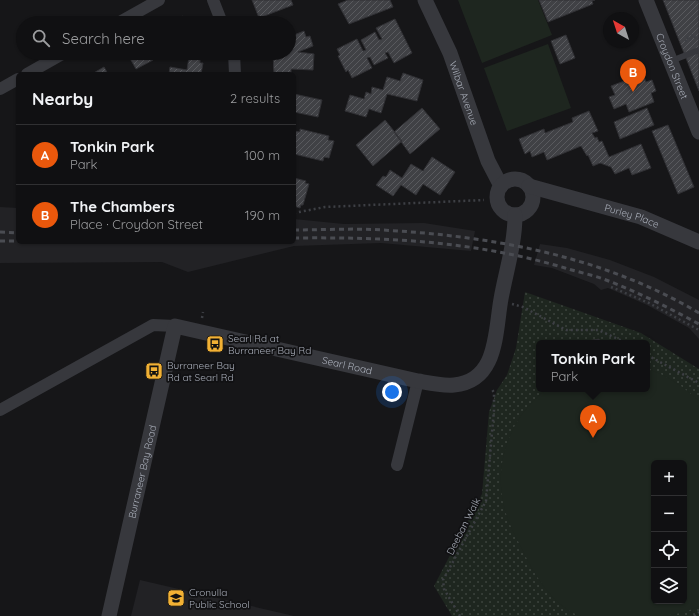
<!DOCTYPE html>
<meta charset="utf-8">
<style>
body{margin:0;font-family:Quicksand,sans-serif;background:#19191b;color:#f1f3f6}
.controls{position:absolute;right:12px;bottom:12px;display:grid;overflow:hidden;border-radius:6px;box-shadow:0 1px 3px #0004}
.controls button{width:36px;height:36px;display:grid;place-items:center;padding:0;border:0;border-bottom:1px solid #303032;background:#101012;color:#f1f3f6;font:20px sans-serif}
.compass{position:absolute;left:603px;top:12px;width:36px;height:36px;border-radius:50%;background:#101012;box-shadow:0 1px 3px #0004;rotate:321deg}
.you{position:absolute;left:392px;top:392px;width:14px;height:14px;margin:-10px;border:3px solid #fff;border-radius:50%;background:#1a73e8;box-shadow:0 0 0 6px #1a73e833}
.badge{display:grid;place-items:center;width:26px;height:26px;border-radius:50%;background:#ea580c;color:#fff;font-size:13px;font-weight:700}
.pin{position:absolute;translate:-50% -33px;filter:drop-shadow(0 1px 2px #0008)}
.pin::after{content:'';position:absolute;top:21px;width:14px;height:12px;background:inherit;clip-path:polygon(0 0,100% 0,50% 100%)}
.popup{position:absolute;left:536px;top:340px;width:114px;height:52px;box-sizing:border-box;display:grid;place-content:center;border-radius:6px;background:#101012;filter:drop-shadow(0 1px 3px #0005);font-size:13px;white-space:nowrap;color:#9c9d9f}
.popup b{font-size:15px;color:#f1f3f6}
.popup::after{content:'';position:absolute;left:50%;top:100%;margin-left:-8px;border:8px solid transparent;border-top-color:#101012}
.list{margin:0;padding:0;list-style:none}
h2{display:flex;justify-content:space-between;align-items:center;height:52px;margin:0;padding:0 16px;font-size:17px}
h2 small{font-size:13px;font-weight:400;color:#9c9d9f}
.list li{display:grid;grid-template-columns:26px 1fr auto;gap:12px;align-items:center;box-sizing:border-box;height:60px;padding:0 16px;border-top:1px solid #303032}
.list b{display:block;font-size:15px;white-space:nowrap}
.list p{margin:0;font-size:13px;white-space:nowrap;color:#9c9d9f}
.list em{font-size:13px;font-style:normal;color:#9c9d9f}
.icon{flex:none;width:22px;height:22px;fill:none;stroke:currentColor;stroke-width:2;stroke-linecap:round;stroke-linejoin:round}
.map{position:relative;flex:none;width:699px;height:616px;overflow:hidden}
.search{position:absolute;background:#101012;box-shadow:0 1px 3px #0004;left:16px;top:16px;width:280px;height:44px;display:flex;align-items:center;gap:10px;box-sizing:border-box;padding:0 14px;border-radius:22px;color:#9c9d9f;font-size:15px}
.panel{position:absolute;background:#101012;box-shadow:0 1px 3px #0004;left:16px;top:72px;width:280px;height:172px;border-radius:6px}
.map>svg:first-child{display:block}
</style>
<div class="map">
<svg width="699" height="616" viewBox="0 0 699 616">
<defs>
<pattern id="park-dots" width="8" height="8" patternUnits="userSpaceOnUse"><rect width="8" height="8" fill="#1e261f"/><path d="M2 2h.1M6 6h.1" fill="none" stroke="#3c433d" stroke-width="1.8" stroke-linecap="round"/></pattern>
<pattern id="building-hatch" width="6" height="6" patternUnits="userSpaceOnUse"><rect width="6" height="6" fill="#404145"/><path d="M-1 1l2-2M0 6l6-6M5 7l2-2" fill="none" stroke="#595a5e"/></pattern>
</defs>
<rect width="100%" height="100%" fill="#161618"/>
<path fill="#222225" d="M0,207L18,208V242H294V219L344,224L424,223L475,231L471,251L381,243L294,246L188,272L162,262L0,263Z
M540,244L567,248L610,260L654,277L699,300V339L689,328L647,305L608,288L601,290L594,284L552,268L534,265Z
M140,580L294,616H131Z"/>
<path fill="url(#park-dots)" fill-rule="evenodd" d="M525,292L641,333L699,369V616H452L434,586L482,494L489,412L497,390L507,375L516,348ZM539,343H647V389H539ZM654,463H684V601H654Z"/>
<path fill="#1e261f" fill-rule="evenodd" d="M458,0H538L552,35L482,63Z
M548,44L571,108L507,131L484,68Z
M647,369C667,375 684,387 699,401V606C680,616 663,616 641,616C628,616 591,616 581,616C557,609 536,578 526,557C519,542 509,526 505,510C492,465 510,416 547,389H647ZM654,463H684V601H654Z"/>
<path fill="url(#building-hatch)" stroke="#303034" d="M252,0H291L293,5L259,18Z
M348,0H390L393,7L349,24L338,4Z
M539,0H595L592,1L593,4L548,22Z
M663,0H699V91Z
M183,16L186,23H170Z
M395,19L412,53L394,63L388,52L385,53L388,58L374,65L370,57L367,58L372,68L352,78L348,70L346,72L338,56L340,55L337,49L357,39L363,51L366,50L361,40L375,32L379,40L382,39L376,28Z
M304,31L306,37L310,36L313,46L298,52L314,54L313,70L291,69V74H274L273,53H289V37Z
M566,35L575,58L560,64L551,41Z
M127,53H160L152,58L153,60L136,69Z
M189,57L200,59V63H203L201,74H169L170,67L187,70Z
M104,67L108,74H92Z
M403,73L423,80L417,101L387,94L381,113L369,109L366,117L345,111L350,95L364,99L366,92L371,94L372,87L383,90L387,77L400,81Z
M643,74L646,82L652,80L656,91L651,93L654,102L629,112L626,104L614,109L609,97L615,95L611,86Z
M294,94L322,100L318,117L294,112Z
M422,108L440,129L410,154L394,132Z
M647,108L654,125L620,139L614,122Z
M589,111L598,131L592,133L595,138L597,137L599,142L602,141L609,157L641,144L651,168L632,175L629,168L615,174L611,167L600,163L593,166L588,155L587,156L581,146L547,160L544,152L532,157L530,151L525,154L519,139L544,129L545,133L573,122L572,118Z
M385,120L402,141L373,166L356,145Z
M668,125L694,187L678,194L652,131Z
M300,129L329,136L328,140L334,141L329,158L324,157L323,161L294,154V131L300,132Z
M432,157L455,172L440,195L423,184L416,195L401,185L393,196L376,185L383,176L386,177L390,170L402,178L411,164L423,171Z
M294,178L306,181L305,183L309,184L303,205H301L300,208L294,206Z
M599,339L600,343H577Z"/>
<g fill="none" stroke-linecap="round" stroke-linejoin="round">
<path stroke="#3d3f44" stroke-width="2.5" stroke-dasharray="2 3" stroke-linecap="butt" d="M693,35L685,39L686,41L699,36
M294,213L325,207L484,200
M611,287L649,303L699,330
M512,304L523,307L566,330H598L627,343
M202,318L203,312
M647,355L699,383
M460,616L444,589L443,580L486,501L494,410V393L492,389
M694,616L699,612"/>
<path stroke="#37383d" stroke-width="6" d="M671,61L699,50"/>
<path stroke="#37383d" stroke-width="12" d="M213,0L222,23
M118,23L159,0
M234,53L235,74
M27,74L64,53
M0,89L18,79
M0,410L153,325L175,326
M397,465L418,381"/>
<g stroke="#37383d" stroke-width="15">
<path id="s1" d="M425,0L450,53L488,161L501,186"/>
<path id="s2" d="M646,0L699,132"/>
<circle cx="515" cy="197" r="18"/>
<path id="s3" d="M529,186L641,217L699,242"/>
<path id="s4" d="M109,616L175,326L418,381C429,383 442,386 454,385C498,381 495,332 501,299C506,271 515,244 515,215"/>
</g>
<path stroke="#4a4c52" stroke-width="3" stroke-dasharray="5 4" stroke-linecap="butt" d="M294,230C323,230 353,228 382,230C492,236 603,256 699,313
M0,232L18,233
M294,238C387,237 475,241 565,268C578,272 593,275 606,280C638,292 669,308 699,324
M0,241H18"/>
</g>
<defs>
<symbol id="bus-square" viewBox="-11 -11 22 22"><rect x="-9" y="-9" width="18" height="18" rx="4" fill="#f2b134" stroke="#111113"/><path d="M-5-6H5V4H4V6H2V4H-2V6H-4V4H-5ZM-3.5-4V0h7V-4ZM-3.5 1.2v1.5H-2V1.2ZM2 1.2v1.5H3.5V1.2Z" fill="#111"/></symbol>
<symbol id="school-square" viewBox="-11 -11 22 22"><rect x="-9" y="-9" width="18" height="18" rx="4" fill="#f2b134" stroke="#111113"/><path d="M0-5L7-2L0 1L-7-2ZM-4 1L0 2.5L4 1V4Q0 6-4 4Z" fill="#111"/></symbol>
</defs>
<g fill-rule="evenodd">
<use href="#bus-square" x="205" y="334" width="20" height="20"/>
<use href="#bus-square" x="144" y="361" width="20" height="20"/>
<use href="#school-square" x="166" y="588" width="20" height="20"/>
</g>
<g text-anchor="middle" stroke-width="3.5" stroke-linejoin="round" paint-order="stroke">
<g font-size="10" fill="#a8adb8" stroke="#111113">
<text dy="4" stroke="none"><textPath href="#s2" startOffset="71">Croydon Street</textPath></text>
<text dy="4" stroke="none"><textPath href="#s1" startOffset="101">Wilbar Avenue</textPath></text>
<text dy="4" stroke="none"><textPath href="#s3" startOffset="107">Purley Place</textPath></text>
<text dy="4" stroke="none"><textPath href="#s4" startOffset="474">Searl Road</textPath></text>
<text dy="4" stroke="none"><textPath href="#s4" startOffset="148">Burraneer Bay Road</textPath></text>
<text transform="translate(463 526) rotate(-63)" y="4">Deeban Walk</text>
</g>
<g font-size="10" fill="#a8adb8" stroke="#111113" text-anchor="start">
<text x="228" y="342">Searl Rd at<tspan x="228" dy="12">Burraneer Bay Rd</tspan></text>
<text x="167" y="369">Burraneer Bay<tspan x="167" dy="12">Rd at Searl Rd</tspan></text>
<text x="189" y="596">Cronulla<tspan x="189" dy="12">Public School</tspan></text>
</g>
</g>
</svg>
<div class="controls">
<button>+</button>
<button>−</button>
<button><svg class="icon" aria-label="locate" viewBox="0 0 24 24"><circle cx="12" cy="12" r="6"/><path d="M12 2v4M12 18v4M2 12h4M18 12h4"/></svg></button>
<button><svg class="icon" aria-label="layers" viewBox="0 0 24 24"><path d="M12 4l9 5-9 5-9-5zM3 14l9 5 9-5"/></svg></button>
</div>
<svg class="compass" viewBox="-18 -18 36 36"><path d="M0-13l5 13h-10z" fill="#e53935"/><path d="M0 13l5-13h-10z" fill="#9c9d9f"/></svg>
<div class="you"></div>
<div class="pin badge" style="left:593px;top:438px">A</div>
<div class="popup"><b>Tonkin Park</b>Park</div>
<div class="pin badge" style="left:633px;top:92px">B</div>
<div class="search"><svg class="icon" aria-label="search" viewBox="0 0 24 24"><circle cx="10" cy="10" r="6"/><path d="M15 15l6 6"/></svg>Search here</div>
<section class="panel">
<h2>Nearby<small>2 results</small></h2>
<ul class="list">
<li><span class="badge">A</span><div><b>Tonkin Park</b><p>Park</p></div><em>100 m</em></li>
<li><span class="badge">B</span><div><b>The Chambers</b><p>Place · Croydon Street</p></div><em>190 m</em></li>
</ul>
</section>
</div>
